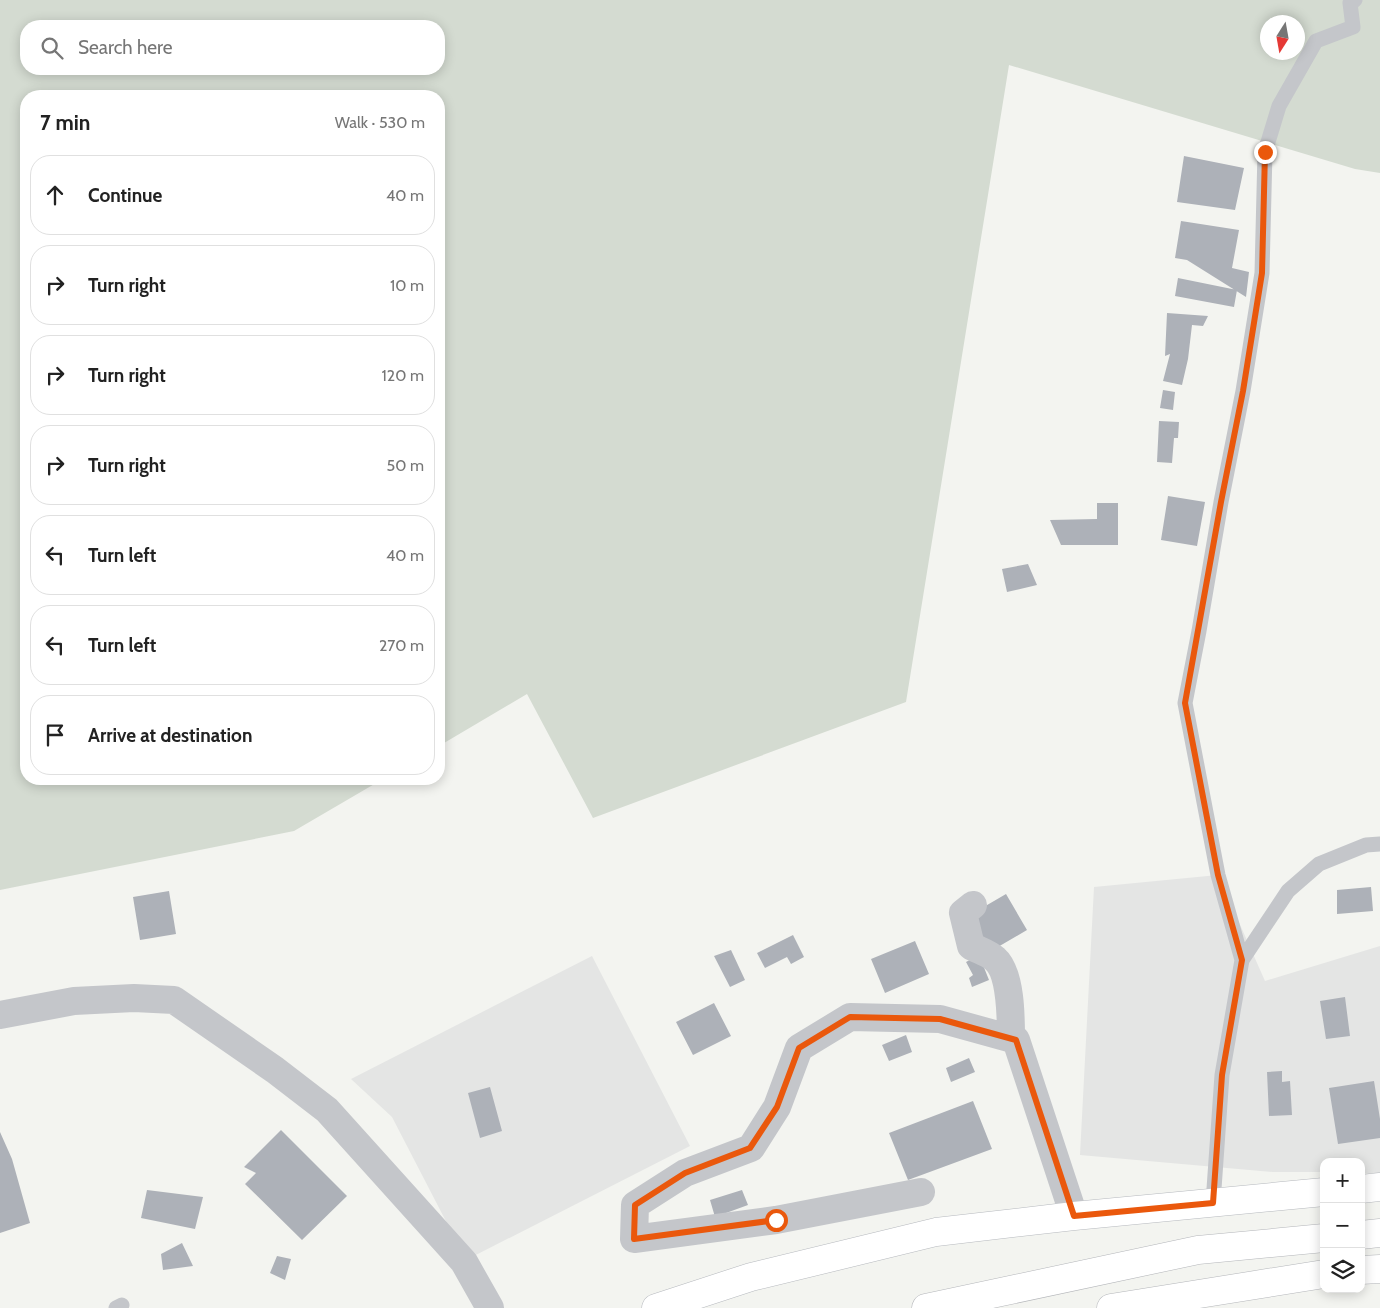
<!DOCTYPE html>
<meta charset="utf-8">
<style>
body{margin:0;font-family:Cabin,sans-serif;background:#f6f6f6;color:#222}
.controls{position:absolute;right:15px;bottom:15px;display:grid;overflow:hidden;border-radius:10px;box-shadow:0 2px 12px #0003}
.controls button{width:45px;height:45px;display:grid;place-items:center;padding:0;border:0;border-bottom:1px solid #e0e0e0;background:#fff;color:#222;font:25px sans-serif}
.compass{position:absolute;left:1260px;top:15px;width:45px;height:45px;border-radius:50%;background:#fff;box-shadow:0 2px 12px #0003;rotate:191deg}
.stop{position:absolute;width:15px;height:15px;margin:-11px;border:4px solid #ea580c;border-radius:50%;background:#fff}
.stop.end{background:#ea580c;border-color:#fff;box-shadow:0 1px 5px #0008}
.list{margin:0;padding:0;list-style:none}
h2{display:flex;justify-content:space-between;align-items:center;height:65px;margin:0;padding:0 20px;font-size:21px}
h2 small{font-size:16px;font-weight:400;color:#767676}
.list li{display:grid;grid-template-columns:32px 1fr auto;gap:15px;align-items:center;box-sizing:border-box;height:80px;margin:0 10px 10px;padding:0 10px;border:1px solid #e0e0e0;border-radius:20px}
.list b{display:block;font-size:19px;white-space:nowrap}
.list em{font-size:16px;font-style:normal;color:#767676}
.icon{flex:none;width:28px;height:28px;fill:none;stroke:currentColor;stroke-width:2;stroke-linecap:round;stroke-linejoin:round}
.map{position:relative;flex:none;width:1380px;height:1308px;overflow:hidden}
.search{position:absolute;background:#fff;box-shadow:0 2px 12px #0003;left:20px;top:20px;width:425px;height:55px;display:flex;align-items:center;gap:12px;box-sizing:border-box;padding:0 18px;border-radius:20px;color:#767676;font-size:19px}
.panel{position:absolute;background:#fff;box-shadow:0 2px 12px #0003;left:20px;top:90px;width:425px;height:695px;border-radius:20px}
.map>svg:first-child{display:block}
</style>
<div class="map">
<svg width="1380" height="1308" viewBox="0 0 1380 1308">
<rect width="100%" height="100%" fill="#f3f4f0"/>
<path fill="#e4e5e4" d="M1218,875L1265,981L1380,946V1173H1361V1162H1324V1172H1273L1080,1155L1094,887Z
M592,956L690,1146L466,1260L392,1117L351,1079Z"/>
<path fill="#d4dbd1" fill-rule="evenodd" d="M0,0H1380V173L1355,169L1009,65L906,702L593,818L527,694L439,746V96H26V779H383L294,831L0,890ZM1268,22H1298V52H1268ZM26,26H439V69H26Z"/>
<path fill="#adb1b8" d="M1184,156L1244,168L1235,210L1177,202Z
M1181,221L1239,230L1232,268L1249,272L1246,297L1187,260L1175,258Z
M1178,278L1237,290L1234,307L1175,296Z
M1167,313L1208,316L1203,326L1192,325L1188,359L1182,385L1163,381L1170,354L1165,356Z
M1163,390L1175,392L1173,410L1160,408Z
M1159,421L1179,422L1178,438H1174L1172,463L1157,462Z
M1168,496L1205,502L1197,546L1161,540Z
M1097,503H1118V545H1061L1050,520L1097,519Z
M1028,564L1037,585L1007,592L1002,569Z
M1371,887L1373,911L1337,914V890Z
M169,891L176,934L140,940L133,897Z
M1006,894L1027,930L991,951L970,915Z
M793,935L804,957L791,964L787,957L765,968L757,953Z
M915,941L929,974L885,993L871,959Z
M731,950L745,980L730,987L714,956Z
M979,955L989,980L972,987L969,978L973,975L966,962Z
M1345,997L1350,1036L1326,1039L1320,1001Z
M714,1003L731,1036L693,1055L676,1022Z
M906,1035L912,1052L889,1061L882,1045Z
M969,1058L975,1072L951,1082L946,1068Z
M1282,1071V1082L1290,1081L1292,1115L1269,1116L1267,1072Z
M1374,1081L1380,1119V1138L1338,1144L1329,1088Z
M490,1087L502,1131L480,1138L468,1093Z
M973,1101L992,1149L908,1180L889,1133Z
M281,1130L347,1196L302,1240L245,1184L256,1173L244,1167Z
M0,1132L12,1159L30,1223L0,1233Z
M147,1190L203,1197L195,1229L141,1218Z
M742,1190L748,1205L715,1217L710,1200Z
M182,1243L193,1266L163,1270L161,1254Z
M277,1256L291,1259L285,1280L270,1273Z"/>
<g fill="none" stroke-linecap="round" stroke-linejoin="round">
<defs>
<path id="secondary" d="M1361,1189L1380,1187
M656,1308L751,1277L936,1232L1074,1216L1324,1192"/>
<path id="highway" d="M1361,1235L1380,1233
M1361,1270L1380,1269
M926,1308L1198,1250L1324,1238
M1111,1308L1324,1274"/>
</defs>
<use href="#secondary" stroke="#b6b9be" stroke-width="29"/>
<use href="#highway" stroke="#b4b6ba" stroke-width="29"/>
<path stroke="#c4c6ca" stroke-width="15" d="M1242,960L1218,875L1185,703L1199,631L1221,502L1243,391L1262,273L1265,152L1279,106L1316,41L1353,27L1350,3L1355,0
M1213,1203L1222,1075L1242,960L1288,891L1319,864L1366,845L1380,844
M116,1308L122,1305"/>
<path stroke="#c4c6ca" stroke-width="28" d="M973,905L963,913L971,946C978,950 989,953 995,959C1011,973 1011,1018 1011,1039
M0,1015L74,1001L134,998L174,1000L275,1070L327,1110L464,1262L490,1308
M921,1192L776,1220L634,1239L635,1205L685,1173L751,1148L777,1107L799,1048L850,1017L940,1019L1016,1040L1074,1216"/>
<use href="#secondary" stroke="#fff" stroke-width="28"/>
<use href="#highway" stroke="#fff" stroke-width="28"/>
</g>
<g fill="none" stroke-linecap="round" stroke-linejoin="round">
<path stroke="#ea580c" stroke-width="6" d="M776,1220L634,1239L635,1205L685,1173L750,1148L777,1107L799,1048L850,1017L940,1019L1016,1040L1074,1216L1213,1203L1222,1075L1242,960L1218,875L1185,703L1221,502L1243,391L1262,273L1265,152"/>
</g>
</svg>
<div class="controls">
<button>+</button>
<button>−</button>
<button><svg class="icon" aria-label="layers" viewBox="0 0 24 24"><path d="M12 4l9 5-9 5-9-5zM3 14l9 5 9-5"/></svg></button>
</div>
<svg class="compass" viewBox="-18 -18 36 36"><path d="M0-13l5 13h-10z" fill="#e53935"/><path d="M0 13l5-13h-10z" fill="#767676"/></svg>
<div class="stop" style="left:776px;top:1220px"></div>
<div class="stop end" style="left:1265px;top:152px"></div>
<div class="search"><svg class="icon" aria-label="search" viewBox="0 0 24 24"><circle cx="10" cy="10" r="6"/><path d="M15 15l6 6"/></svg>Search here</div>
<section class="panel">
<h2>7 min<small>Walk · 530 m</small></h2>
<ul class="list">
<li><svg class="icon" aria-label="ahead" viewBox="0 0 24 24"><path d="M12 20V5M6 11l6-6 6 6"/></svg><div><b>Continue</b></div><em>40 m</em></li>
<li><svg class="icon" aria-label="right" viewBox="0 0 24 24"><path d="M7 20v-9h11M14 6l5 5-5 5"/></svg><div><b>Turn right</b></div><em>10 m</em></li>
<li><svg class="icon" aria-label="right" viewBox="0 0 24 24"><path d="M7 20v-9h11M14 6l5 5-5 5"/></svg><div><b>Turn right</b></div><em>120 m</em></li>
<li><svg class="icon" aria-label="right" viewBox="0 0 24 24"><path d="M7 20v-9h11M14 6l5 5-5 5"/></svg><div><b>Turn right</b></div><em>50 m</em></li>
<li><svg class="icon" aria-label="left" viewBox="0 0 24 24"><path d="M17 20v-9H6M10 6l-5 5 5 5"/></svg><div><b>Turn left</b></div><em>40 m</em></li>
<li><svg class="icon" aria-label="left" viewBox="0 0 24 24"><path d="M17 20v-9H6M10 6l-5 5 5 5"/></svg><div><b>Turn left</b></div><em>270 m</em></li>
<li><svg class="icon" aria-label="arrive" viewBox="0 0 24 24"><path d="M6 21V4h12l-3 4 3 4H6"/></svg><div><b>Arrive at destination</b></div></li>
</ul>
</section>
</div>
